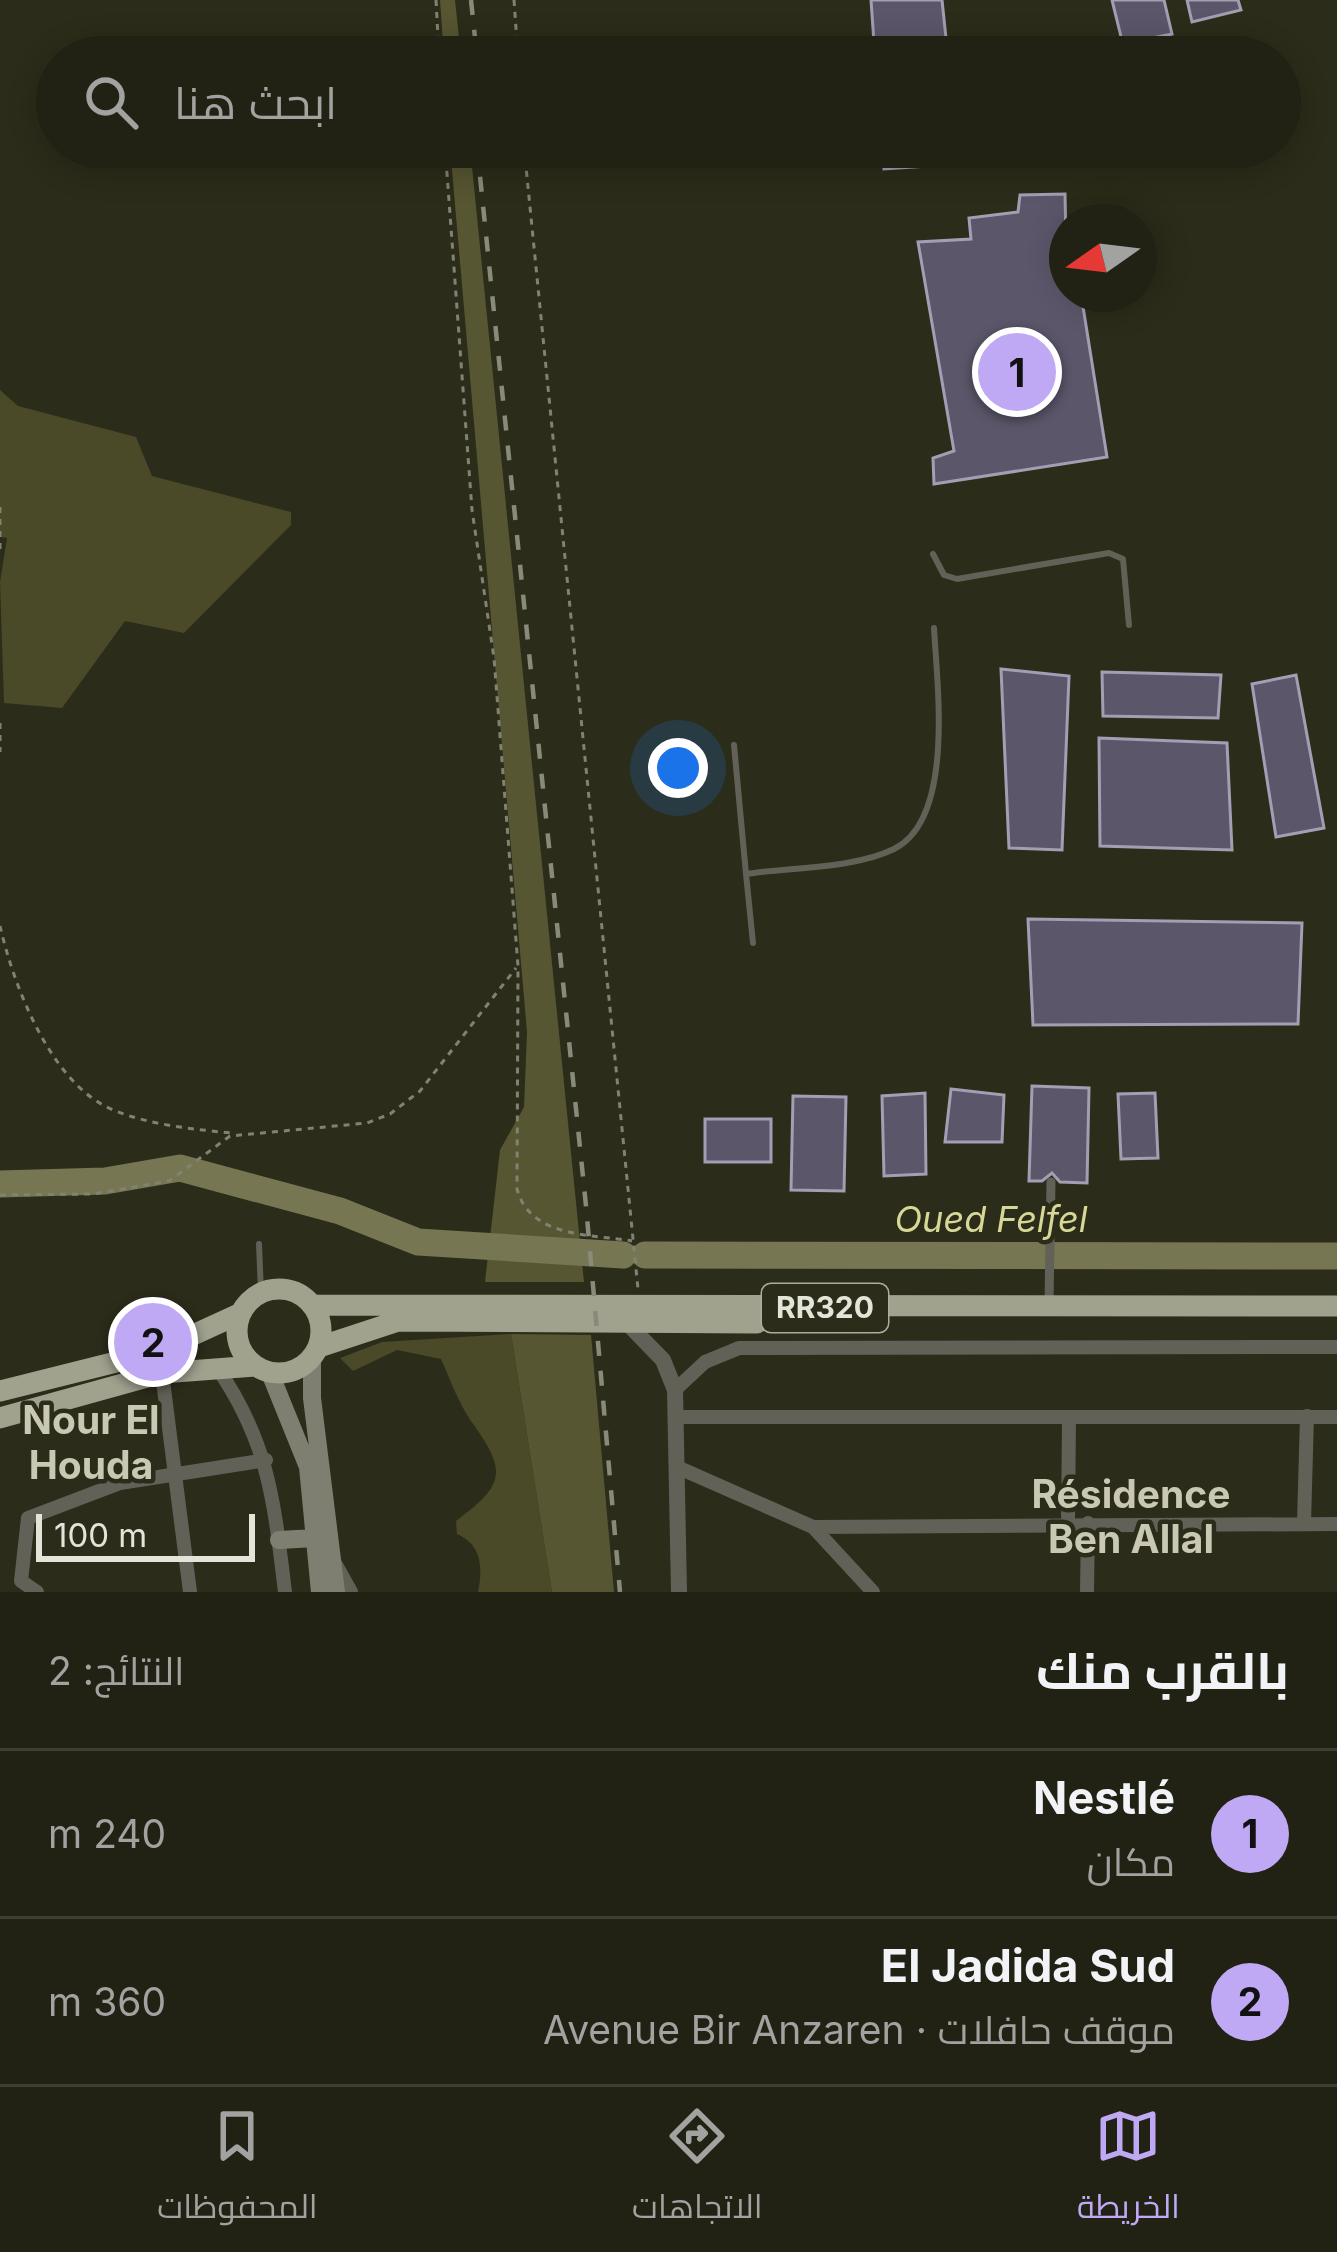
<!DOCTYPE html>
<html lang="ar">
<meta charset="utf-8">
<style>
body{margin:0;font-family:Inter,Cairo,sans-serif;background:#29291d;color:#f1f3f6;direction:rtl}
.compass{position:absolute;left:1049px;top:204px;width:108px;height:108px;border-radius:50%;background:#212114;box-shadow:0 6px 30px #0003;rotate:256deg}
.scale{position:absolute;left:36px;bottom:30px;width:219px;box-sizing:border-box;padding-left:12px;border:6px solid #e4e5d9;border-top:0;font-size:33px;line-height:42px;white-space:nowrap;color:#e4e5d9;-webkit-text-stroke:9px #2c2c1a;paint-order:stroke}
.you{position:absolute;left:678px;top:768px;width:42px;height:42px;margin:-30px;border:9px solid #fff;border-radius:50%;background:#1a73e8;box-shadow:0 0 0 18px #1a73e833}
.badge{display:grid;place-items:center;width:78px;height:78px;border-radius:50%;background:#bfa9f4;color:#111;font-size:39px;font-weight:700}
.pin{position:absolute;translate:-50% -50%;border:6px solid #fff;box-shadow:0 3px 12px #0006}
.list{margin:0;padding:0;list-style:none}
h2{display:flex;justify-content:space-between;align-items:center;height:156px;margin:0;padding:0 48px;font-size:51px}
h2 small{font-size:39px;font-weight:400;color:#a2a3a0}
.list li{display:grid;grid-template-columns:78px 1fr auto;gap:36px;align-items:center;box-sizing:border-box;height:168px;padding:0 48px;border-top:3px solid #3e3e34}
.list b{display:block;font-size:45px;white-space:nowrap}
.list p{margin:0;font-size:39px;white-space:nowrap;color:#a2a3a0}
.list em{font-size:39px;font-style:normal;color:#a2a3a0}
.icon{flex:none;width:66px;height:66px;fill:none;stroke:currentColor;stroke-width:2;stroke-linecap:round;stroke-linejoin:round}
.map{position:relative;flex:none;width:1337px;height:1592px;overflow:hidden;direction:ltr}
.search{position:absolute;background:#212114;box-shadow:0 6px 30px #0003;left:36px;right:36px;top:36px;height:132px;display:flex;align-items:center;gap:30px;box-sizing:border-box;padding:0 42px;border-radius:66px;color:#a2a3a0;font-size:45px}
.sheet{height:492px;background:#212114}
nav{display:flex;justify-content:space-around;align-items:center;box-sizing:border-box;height:168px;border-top:3px solid #3e3e34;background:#212114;font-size:33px;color:#a2a3a0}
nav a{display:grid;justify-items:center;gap:6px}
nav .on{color:#bfa9f4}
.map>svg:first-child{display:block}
</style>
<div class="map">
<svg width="1337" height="1592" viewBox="0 0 1337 1592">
<rect width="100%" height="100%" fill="#2c2c1a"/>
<path fill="#4a4928" d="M0,390L18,406L136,437L152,476L291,512V525L184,633L125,621L62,708L4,703L0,582L7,538L0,537Z
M511,1334L552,1592H478C483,1568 482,1545 457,1534L456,1521C506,1484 507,1471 471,1421C458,1402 450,1379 441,1359L397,1350L353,1371L340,1358L382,1342Z"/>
<path fill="#565632" d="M440,0H455L461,57H444Z
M450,147H470L584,1282H485L500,1150L524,1107L527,1032Z
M511,1334L591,1335L614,1592H552Z"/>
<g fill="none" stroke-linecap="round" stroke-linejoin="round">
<path stroke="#767752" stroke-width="27" d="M0,1184L105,1181L180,1168L340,1211L418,1242L623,1255
M645,1255L1337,1256"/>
</g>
<path fill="#5b5669" stroke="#a39eb3" stroke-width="3" d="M871,0H942L948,57H875Z
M1112,0H1164L1172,34L1153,38L1157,57H1126Z
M1187,0H1238L1241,10L1192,22Z
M882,147H962L929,166L884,169Z
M1065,194L1067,294H1081L1107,457L934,484L933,458L954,451L918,242L971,239L969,218L1018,212L1020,195Z
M1001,669L1069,676L1062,850L1009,848Z
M1102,672L1221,675L1218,718L1103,716Z
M1296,675L1324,828L1276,837L1252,684Z
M1099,738L1227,743L1232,850L1100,846Z
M1028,919L1302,923L1298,1024L1033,1025Z
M1032,1086L1089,1088L1087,1183L1060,1182L1052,1173L1042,1181H1029Z
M951,1089L1004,1095L1002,1142H945Z
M925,1093L926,1174L884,1176L882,1096Z
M1155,1093L1158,1158L1121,1159L1118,1094Z
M793,1096L846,1097L844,1191L791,1190Z
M705,1119H771V1162H705Z"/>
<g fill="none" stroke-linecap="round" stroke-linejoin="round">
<path stroke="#828273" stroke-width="3" stroke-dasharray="6 6" stroke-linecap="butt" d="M436,0L439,57
M514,0L518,57
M445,147L472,510L494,658L518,966L517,1189C530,1238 591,1234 632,1241
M524,147L638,1289
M0,507V550
M0,723V752
M0,926C14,987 51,1084 113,1110C150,1125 192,1129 231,1133
M0,1195L93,1194L169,1181L230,1136L367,1123L390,1114L420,1091L516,968"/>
<path stroke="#616158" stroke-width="6" d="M933,554L944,575L957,579L1109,553L1123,559L1129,625
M734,745L746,874
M753,943L746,874C791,867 853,869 894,849C955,819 937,685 934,628
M259,1244L261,1293"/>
<path stroke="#616158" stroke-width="9" d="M1049,1302L1051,1182"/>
<path stroke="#616158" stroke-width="14" d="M216,1366C269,1442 274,1502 285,1592
M162,1373L190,1592
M675,1390L705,1362L739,1348L1337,1347
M677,1417H1337
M677,1467L813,1527L873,1592
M1068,1522L1069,1419
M1304,1523L1307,1416
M813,1527L1337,1524
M336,1565L351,1592
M37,1592L21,1581L28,1518L120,1483L266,1460
M1087,1592L1088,1523"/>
<path stroke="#616158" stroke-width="16" d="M629,1325L663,1360L675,1390L679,1592"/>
<path stroke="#7f7f71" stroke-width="18" d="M312,1358V1398L336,1592
M270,1373L308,1467L320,1592
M279,1540L315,1538"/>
<path stroke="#a0a28e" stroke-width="21" d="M237 1331a42 42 0 1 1 84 0a42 42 0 1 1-84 0Z
M313,1305L1337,1306
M319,1347L398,1321L757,1323
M0,1391L156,1352L241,1313
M0,1418L162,1373L255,1366"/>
<path stroke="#8a8a7b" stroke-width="4.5" stroke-dasharray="15 15" stroke-linecap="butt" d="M471,0L477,57
M477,147L586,1206L620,1592"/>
</g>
<g text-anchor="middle" stroke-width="9" stroke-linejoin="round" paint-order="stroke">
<rect fill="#2c2c1a" stroke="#adaea0" stroke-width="3" x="762" y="1284" width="126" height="48" rx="9"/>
<g font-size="30" font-weight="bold" fill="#e4e5d9">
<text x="825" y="1318">RR320</text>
</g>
<g font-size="36" font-style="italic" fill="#d7d797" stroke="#2c2c1a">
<text x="991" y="1232">Oued Felfel</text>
</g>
<g font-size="39" font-weight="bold" fill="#c9c9b3" stroke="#2c2c1a">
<text x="91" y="1434">Nour El<tspan x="91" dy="45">Houda</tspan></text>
<text x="1131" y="1508">Résidence<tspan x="1131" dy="45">Ben Allal</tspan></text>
</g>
</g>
</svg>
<svg class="compass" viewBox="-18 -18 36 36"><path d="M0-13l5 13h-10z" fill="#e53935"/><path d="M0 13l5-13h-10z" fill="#a2a3a0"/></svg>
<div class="scale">100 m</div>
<div class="you"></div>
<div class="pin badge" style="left:1017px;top:372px">1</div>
<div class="pin badge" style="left:153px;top:1342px">2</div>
<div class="search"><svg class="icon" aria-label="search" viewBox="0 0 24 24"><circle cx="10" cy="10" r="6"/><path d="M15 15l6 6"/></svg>ابحث هنا</div>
</div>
<section class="sheet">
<h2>بالقرب منك<small>النتائج: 2</small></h2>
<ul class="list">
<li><span class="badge">1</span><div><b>Nestlé</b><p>مكان</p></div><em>240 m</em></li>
<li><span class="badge">2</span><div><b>El Jadida Sud</b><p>موقف حافلات · Avenue Bir Anzaren</p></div><em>360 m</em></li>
</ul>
</section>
<nav>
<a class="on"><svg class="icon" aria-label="map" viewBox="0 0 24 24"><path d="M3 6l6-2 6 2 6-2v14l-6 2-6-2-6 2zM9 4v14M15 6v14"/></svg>الخريطة</a>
<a><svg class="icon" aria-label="directions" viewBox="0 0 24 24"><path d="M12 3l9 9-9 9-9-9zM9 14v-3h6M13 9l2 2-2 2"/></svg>الاتجاهات</a>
<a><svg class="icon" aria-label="saved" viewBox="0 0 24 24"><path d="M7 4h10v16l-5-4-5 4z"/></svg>المحفوظات</a>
</nav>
